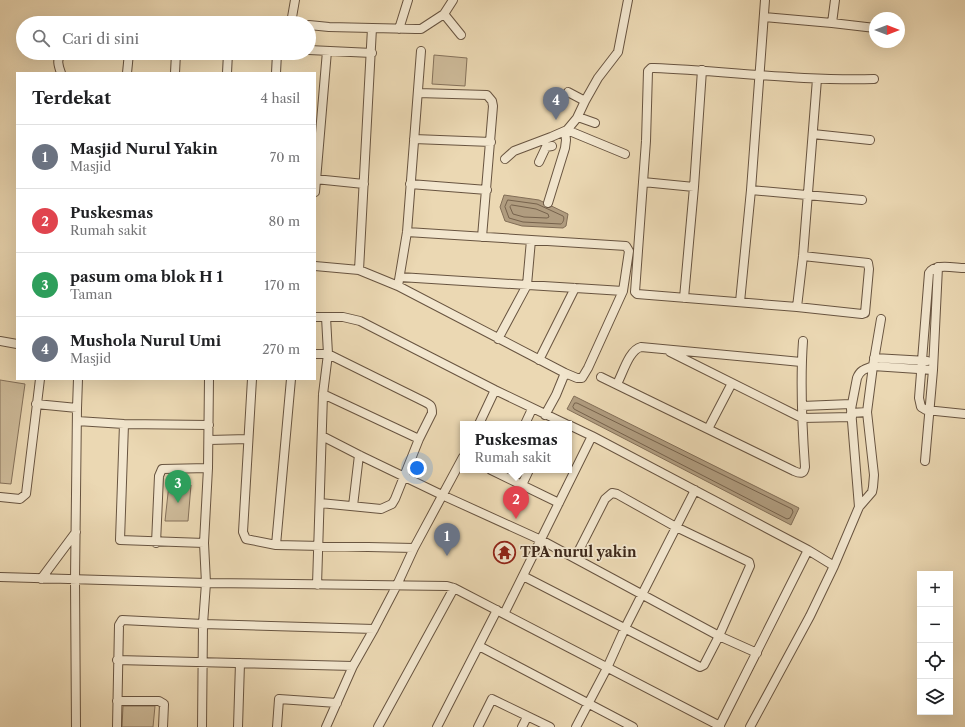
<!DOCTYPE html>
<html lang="id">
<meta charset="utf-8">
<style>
body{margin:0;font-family:"Libre Caslon Text",serif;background:#f6f6f6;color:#202124}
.controls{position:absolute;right:12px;bottom:12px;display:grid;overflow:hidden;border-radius:0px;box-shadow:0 4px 16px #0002}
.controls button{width:36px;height:36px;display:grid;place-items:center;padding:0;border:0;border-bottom:1px solid #e0e0e0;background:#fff;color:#202124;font:20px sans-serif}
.compass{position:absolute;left:869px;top:12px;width:36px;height:36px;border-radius:50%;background:#fff;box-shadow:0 4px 16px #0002;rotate:90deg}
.you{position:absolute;left:417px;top:468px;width:14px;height:14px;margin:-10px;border:3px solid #fff;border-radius:50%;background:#1a73e8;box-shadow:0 0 0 6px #1a73e833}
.badge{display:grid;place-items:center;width:26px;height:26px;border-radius:50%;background:#8f2418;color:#fff;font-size:13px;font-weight:700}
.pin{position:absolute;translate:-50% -33px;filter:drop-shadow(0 1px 2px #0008)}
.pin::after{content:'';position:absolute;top:21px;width:14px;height:12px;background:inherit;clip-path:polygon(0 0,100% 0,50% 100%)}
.popup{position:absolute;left:460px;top:421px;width:112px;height:52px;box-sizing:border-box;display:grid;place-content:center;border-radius:0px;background:#fff;filter:drop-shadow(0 1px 3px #0005);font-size:13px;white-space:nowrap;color:#757577}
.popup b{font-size:15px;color:#202124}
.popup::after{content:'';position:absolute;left:50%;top:100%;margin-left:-8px;border:8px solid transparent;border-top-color:#fff}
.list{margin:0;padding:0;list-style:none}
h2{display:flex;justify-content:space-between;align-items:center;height:52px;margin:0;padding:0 16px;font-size:17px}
h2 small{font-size:13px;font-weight:400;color:#757577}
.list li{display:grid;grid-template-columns:26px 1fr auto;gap:12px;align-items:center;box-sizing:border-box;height:64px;padding:0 16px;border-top:1px solid #e0e0e0}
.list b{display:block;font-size:15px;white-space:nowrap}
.list p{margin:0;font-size:13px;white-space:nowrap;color:#757577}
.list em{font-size:13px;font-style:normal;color:#757577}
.icon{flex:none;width:22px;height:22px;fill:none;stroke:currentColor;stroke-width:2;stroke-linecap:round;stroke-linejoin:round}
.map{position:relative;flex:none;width:965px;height:727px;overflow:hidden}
.search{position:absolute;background:#fff;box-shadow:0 4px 16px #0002;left:16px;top:16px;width:300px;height:44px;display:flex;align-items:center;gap:10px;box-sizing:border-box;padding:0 14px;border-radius:22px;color:#757577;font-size:15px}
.panel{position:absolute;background:#fff;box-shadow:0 4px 16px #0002;left:16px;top:72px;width:300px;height:308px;border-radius:0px}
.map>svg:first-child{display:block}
</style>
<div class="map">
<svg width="965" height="727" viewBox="0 0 965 727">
<rect width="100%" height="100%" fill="#ebd8b3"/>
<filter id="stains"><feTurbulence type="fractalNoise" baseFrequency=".005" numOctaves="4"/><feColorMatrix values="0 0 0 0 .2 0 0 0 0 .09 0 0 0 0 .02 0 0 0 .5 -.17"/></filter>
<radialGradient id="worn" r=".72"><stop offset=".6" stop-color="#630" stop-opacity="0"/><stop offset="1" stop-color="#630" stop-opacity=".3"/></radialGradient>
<path fill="#cdba99" stroke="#85715a" d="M434,55L467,58L465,86L432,84Z
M0,380L25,384L11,484L0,483Z
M169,484L191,485L188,521H165Z
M123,706H155L153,727H122Z"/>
<path fill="#b09c7f" stroke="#826e57" d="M504,195L539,200L568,214L566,226L563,228L522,226L505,221L500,207Z
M574,396L799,508L791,525L567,409Z"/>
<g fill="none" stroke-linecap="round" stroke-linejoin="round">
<path stroke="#76624c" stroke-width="1" d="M508,200L537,204L563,216C565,218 563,223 561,224L523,222L509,218L505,207Z
M512,205L536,209L548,214L549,217L547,218L524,217L513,214L510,207Z
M575,403H577L792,509L793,512L790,518L787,519L574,409L573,407Z"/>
<defs>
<path id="street" d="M444,14L461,35
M764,17L832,23L875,28
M291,23L295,0
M832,23L835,0
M309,25L329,27L416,29H421L444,14L453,0
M399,29L408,0
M309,50L372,53
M61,73C59,67 56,60 61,54L94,53
M127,73L129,53
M175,73L176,53
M227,73L228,53
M276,73L277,53
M568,92L585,101
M418,93L487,95L492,101L493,106L482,237
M578,117L595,123
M567,130L625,154
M813,134L870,140
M414,139L491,142
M505,159L514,151L551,137L567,130L577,118L585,101L598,78L618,52L628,0
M539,162L546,147L552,146
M315,179L364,184
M643,182L694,187
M410,184L487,190
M751,190L862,200
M315,192L327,51
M548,203L565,148L566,140L565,131
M803,256L868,263L869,269L865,313L862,314L797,307L637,294L635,292L646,141L648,71L651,68H654C727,71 800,81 874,79
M315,266L359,270L398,286L565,373L577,378H582L588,368L623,291L629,251L626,246L407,232
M965,268C954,268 935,263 929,273L919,398L921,407L926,410L965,414
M359,270L372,28
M400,277L623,291
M398,286L407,232L421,51
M684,298L694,187L702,70
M740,302L751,190L765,0
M797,307L803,256L817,79
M315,317H343L360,321L495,390L566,424
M498,339L527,285L531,240
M0,341L17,344
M670,352L802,418L852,417
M315,354H328L425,402C431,405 432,406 432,413L419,439L395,499L392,504L381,509L320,503
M874,358L927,361
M539,360L575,288
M601,377L794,471C801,474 804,474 805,467C802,425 800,383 803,341
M252,379L243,532L246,539L276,545L414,548
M617,384C623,373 629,350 641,347L801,362
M323,394L419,439
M36,404L77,408
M802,406L851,404
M851,413L867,412
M545,415L556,395L565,373
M77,421L124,424L209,425
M124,424L120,540L204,543
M479,424L495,390
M525,424L532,409
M569,425L592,436L808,550L834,566
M708,429L732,383
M322,436L359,455L442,495L541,540L719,636L757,653
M209,440L248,439
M925,461L933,370L938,267
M491,470L559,503
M522,485L529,470
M0,497L20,499L26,494L40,379
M353,506L359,455
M859,507L851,409L857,378C860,370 865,369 873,366L933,370
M156,543L159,476L162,469L208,468
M276,545L291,379
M523,576L700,667L704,665L719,636L750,566L749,562L676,527L617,494L612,493L605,499L575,558
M0,577L206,583L447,586L454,588L720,726
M41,579L76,532
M317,585L323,394L328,354L326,317
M504,614L592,436
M479,646L633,727
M117,660L353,666
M117,701H159L164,704L163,727
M76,727L75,580L77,408L78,379
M117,727L119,625L122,620L203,624L374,629
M202,727L203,624L206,583L204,543L208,468L209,379
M238,727L240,663
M277,727L279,699L337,703
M326,727L353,666L374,629L397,585L414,548L463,457
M378,727L454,588
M437,727L497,610
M478,727L492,699L550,727
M522,727L527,717
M576,727L607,668L625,628L695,490
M719,727L808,550
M750,727L810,616L834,566L859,507L872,492L873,487L874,475L867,412L873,366L881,319"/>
</defs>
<use href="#street" stroke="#685440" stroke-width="10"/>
<use href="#street" stroke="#f2e6ce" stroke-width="8"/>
</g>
<defs>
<symbol id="temple-ring" viewBox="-11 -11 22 22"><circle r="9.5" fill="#f2e6ce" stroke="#8f2418" stroke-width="1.5"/><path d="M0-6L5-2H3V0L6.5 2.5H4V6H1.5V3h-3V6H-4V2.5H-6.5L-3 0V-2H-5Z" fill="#8f2418"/></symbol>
</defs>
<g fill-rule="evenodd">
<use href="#temple-ring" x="492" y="540" width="25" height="25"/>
</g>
<g text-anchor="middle" stroke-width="3.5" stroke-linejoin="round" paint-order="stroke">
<g font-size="14" font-weight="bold" fill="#3d281a" stroke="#f2e6ce" text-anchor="start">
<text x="520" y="557">TPA nurul yakin</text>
</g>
</g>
<rect width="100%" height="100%" filter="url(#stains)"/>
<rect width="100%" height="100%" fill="url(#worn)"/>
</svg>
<div class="controls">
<button>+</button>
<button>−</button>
<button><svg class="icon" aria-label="locate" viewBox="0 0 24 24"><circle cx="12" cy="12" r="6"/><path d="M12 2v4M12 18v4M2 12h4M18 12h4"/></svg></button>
<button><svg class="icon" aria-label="layers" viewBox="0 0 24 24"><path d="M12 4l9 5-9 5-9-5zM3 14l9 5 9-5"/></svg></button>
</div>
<svg class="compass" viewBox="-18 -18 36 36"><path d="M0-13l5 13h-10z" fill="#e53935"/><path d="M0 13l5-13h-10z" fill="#757577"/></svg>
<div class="you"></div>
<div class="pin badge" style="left:447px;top:556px;background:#6b7280">1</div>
<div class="pin badge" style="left:516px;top:519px;background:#e0444e">2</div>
<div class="popup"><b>Puskesmas</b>Rumah sakit</div>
<div class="pin badge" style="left:178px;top:503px;background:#2e9e5b">3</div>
<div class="pin badge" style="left:556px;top:120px;background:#6b7280">4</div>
<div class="search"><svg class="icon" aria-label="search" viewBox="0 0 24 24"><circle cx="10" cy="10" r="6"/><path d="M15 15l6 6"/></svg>Cari di sini</div>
<section class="panel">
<h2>Terdekat<small>4 hasil</small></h2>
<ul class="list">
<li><span class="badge" style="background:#6b7280">1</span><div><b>Masjid Nurul Yakin</b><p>Masjid</p></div><em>70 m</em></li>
<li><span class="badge" style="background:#e0444e">2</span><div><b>Puskesmas</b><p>Rumah sakit</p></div><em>80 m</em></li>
<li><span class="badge" style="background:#2e9e5b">3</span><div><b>pasum oma blok H 1</b><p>Taman</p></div><em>170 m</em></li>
<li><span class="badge" style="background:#6b7280">4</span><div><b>Mushola Nurul Umi</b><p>Masjid</p></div><em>270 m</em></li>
</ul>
</section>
</div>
